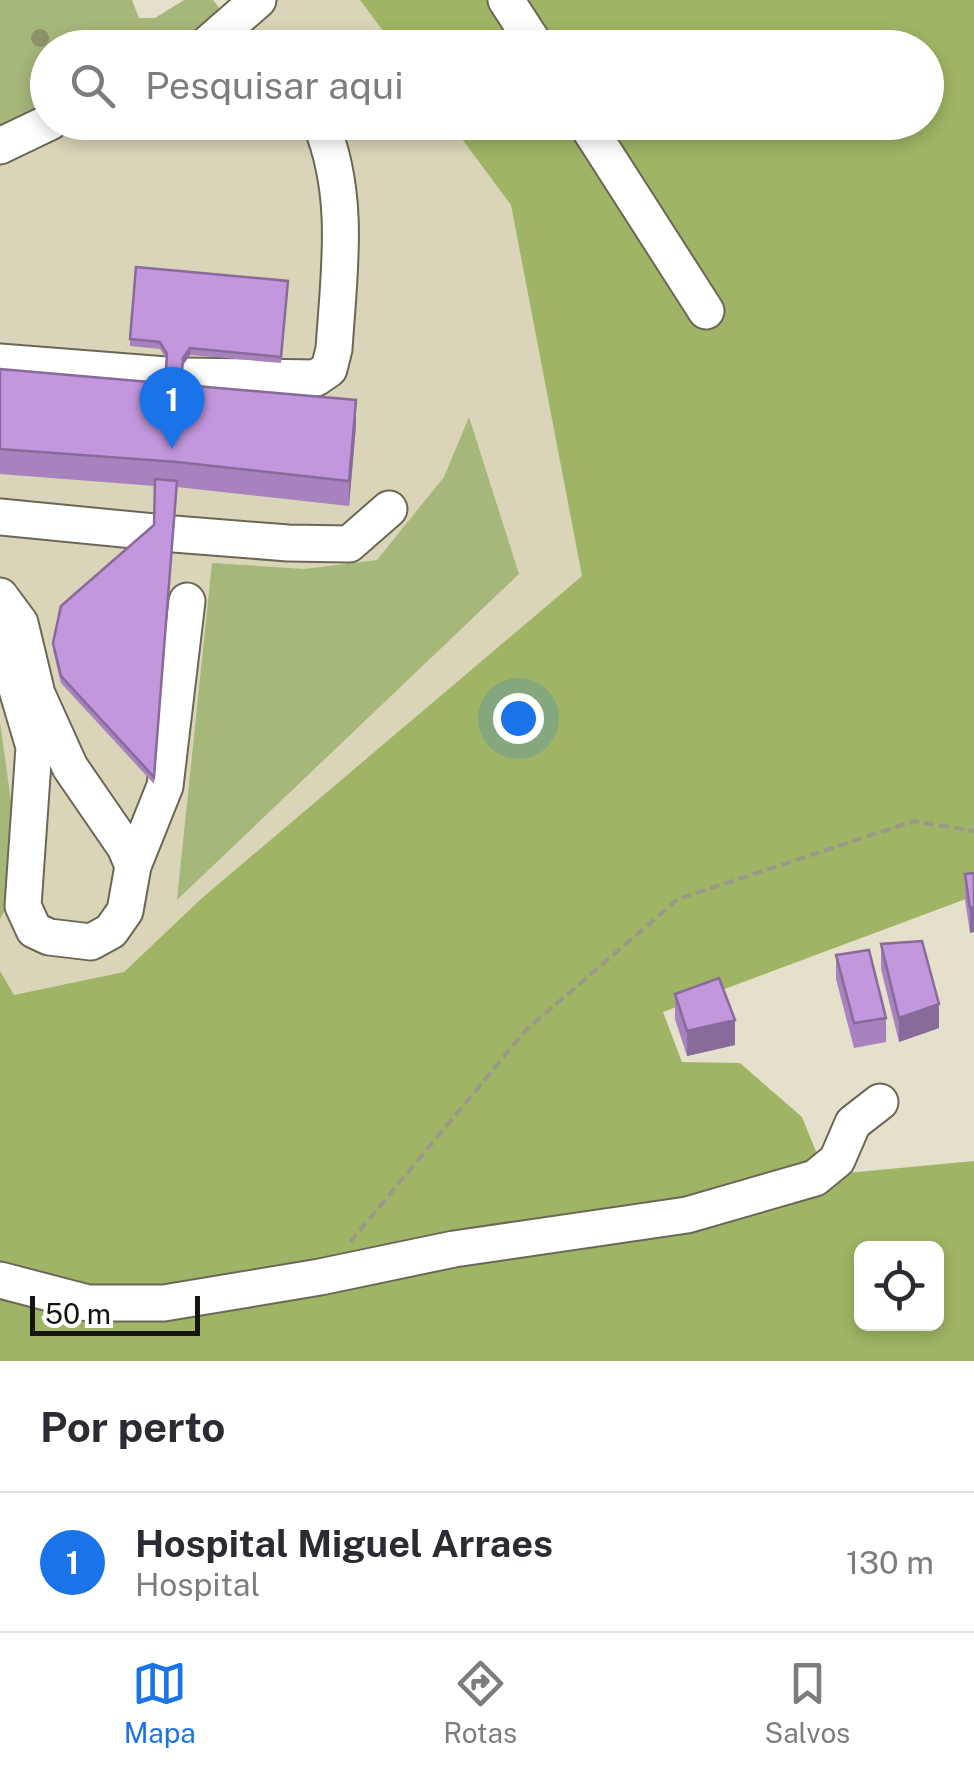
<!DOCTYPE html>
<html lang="pt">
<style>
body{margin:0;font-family:"Public Sans",sans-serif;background:#f7f7f7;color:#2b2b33}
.controls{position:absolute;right:30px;bottom:30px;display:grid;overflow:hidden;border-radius:15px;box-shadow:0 5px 15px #0003}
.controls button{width:90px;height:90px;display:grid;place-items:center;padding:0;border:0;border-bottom:2px solid #e1e1e2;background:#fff;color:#2b2b33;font:50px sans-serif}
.scale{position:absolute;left:30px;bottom:25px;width:170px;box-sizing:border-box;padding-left:10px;border:5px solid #15140d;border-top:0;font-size:28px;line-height:35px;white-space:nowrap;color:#15140d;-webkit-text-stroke:8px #fff;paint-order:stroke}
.you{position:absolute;left:518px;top:718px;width:35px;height:35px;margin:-25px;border:8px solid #fff;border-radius:50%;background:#1a73e8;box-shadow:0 0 0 15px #1a73e833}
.badge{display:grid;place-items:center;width:65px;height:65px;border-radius:50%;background:#1a73e8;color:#fff;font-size:32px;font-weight:700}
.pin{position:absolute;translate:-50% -82px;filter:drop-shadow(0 2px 5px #0008)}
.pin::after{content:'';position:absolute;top:52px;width:35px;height:30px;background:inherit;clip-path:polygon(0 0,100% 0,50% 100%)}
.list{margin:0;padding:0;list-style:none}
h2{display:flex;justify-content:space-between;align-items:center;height:130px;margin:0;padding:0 40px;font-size:42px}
h2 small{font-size:32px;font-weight:400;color:#7c7c81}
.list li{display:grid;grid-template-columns:65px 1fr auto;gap:30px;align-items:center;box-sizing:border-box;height:140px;padding:0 40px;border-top:2px solid #e1e1e2}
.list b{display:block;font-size:38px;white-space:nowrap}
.list p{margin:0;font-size:32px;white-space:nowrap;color:#7c7c81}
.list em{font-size:32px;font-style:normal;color:#7c7c81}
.icon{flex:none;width:55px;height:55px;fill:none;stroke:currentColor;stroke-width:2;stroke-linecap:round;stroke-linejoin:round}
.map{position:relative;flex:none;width:974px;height:1361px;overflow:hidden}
.search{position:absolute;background:#fff;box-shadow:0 5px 15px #0003;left:30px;right:30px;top:30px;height:110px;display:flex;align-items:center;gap:25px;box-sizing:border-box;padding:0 35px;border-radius:55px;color:#7c7c81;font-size:38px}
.sheet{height:270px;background:#fff}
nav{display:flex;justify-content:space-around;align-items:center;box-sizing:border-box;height:140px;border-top:2px solid #e1e1e2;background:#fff;font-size:28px;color:#7c7c81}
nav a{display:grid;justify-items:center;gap:5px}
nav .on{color:#1a73e8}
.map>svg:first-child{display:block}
</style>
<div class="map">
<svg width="974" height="1361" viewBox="0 0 974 1361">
<rect width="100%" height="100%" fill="#e4e0cc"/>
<path fill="#dad5b9" d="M267,0H360L395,47L179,48Z
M48,122L450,123L511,205L582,576L202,898L124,972L50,994L14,995L0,973V144Z"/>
<path fill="#a6b77a" d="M0,0H132L139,18H155L184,0H213L220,9L179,47L48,48L47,118L0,142Z
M469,417L519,574L177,900L212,563L304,569L377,560L444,477Z
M0,722L22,881L0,919Z"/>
<path fill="#9fb565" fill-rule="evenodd" d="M360,0H974V896L663,1012L682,1062L740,1063L802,1117L821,1164L690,1204L449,1236L159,1287L85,1284L0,1264V971L14,995L124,972L202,898L582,576L511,205L450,123L926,122V48L395,47Z
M974,1161V1361H0V1290L87,1311L836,1174ZM862,1248H936V1324H862Z"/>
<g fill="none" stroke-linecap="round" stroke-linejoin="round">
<defs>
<path id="minor" d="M506,0L537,48
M203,48L258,0
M585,122L706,311
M0,146L50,122
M0,362L166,375
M182,376L316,378L329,369L334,349C339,272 351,195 320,122
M0,517L154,532
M174,534L288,543L349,544L389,509
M0,596L20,623L37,694L70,767L125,847L133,866L125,911L111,931L91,942L49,937L34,930L23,906L34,747L0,632
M133,866L165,786L187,601
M0,1280L88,1303H164L320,1277L454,1249L687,1215L815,1178L837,1160L853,1123L880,1102"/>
</defs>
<use href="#minor" stroke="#6b6756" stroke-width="39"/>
<path stroke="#9a9888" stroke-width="4" stroke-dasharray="10 5" stroke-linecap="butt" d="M350,1242L526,1030L678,899L914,821L974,831"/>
<use href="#minor" stroke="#fff" stroke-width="35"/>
</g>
<circle fill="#8d926a" cx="40" cy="38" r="9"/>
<path fill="#a882be" d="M288,281L281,363L190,355L183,365L181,385L356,425L349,506L177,487L154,784L61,683L53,650V643L154,525L155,486L0,474V369L165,384L167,360L160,349L130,346V339Z
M974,873L970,933L965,899V874Z
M881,944L939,1028L899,1042L881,969Z
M836,955L886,1018V1042L854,1048L836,979Z
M675,994L735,1045L687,1056L675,1019Z"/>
<path fill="#886a9b" d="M190,348V355L183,365V358Z
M356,400V425L349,506V481Z
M974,907V932L970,933V908Z
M939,1004V1028L899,1042V1018Z
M735,1020V1045L687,1056V1031Z"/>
<path fill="#c397dd" stroke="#886a9b" stroke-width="2.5" d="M136,267L288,281L281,357L190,348L183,358L181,385L165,384L167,354L160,342L130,339Z
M0,369L356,400L349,481L177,462L0,449Z
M155,479L177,481L154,777L61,676L53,643L61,606L154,525Z
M974,873V907L970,908L965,874Z
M922,941L939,1004L899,1018L881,944Z
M869,950L886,1018L854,1023L836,955Z
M719,978L735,1020L687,1031L675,994Z"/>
</svg>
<div class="controls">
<button><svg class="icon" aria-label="locate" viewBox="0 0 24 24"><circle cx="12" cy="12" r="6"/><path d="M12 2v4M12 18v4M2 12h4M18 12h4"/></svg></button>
</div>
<div class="scale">50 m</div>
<div class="you"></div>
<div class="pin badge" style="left:172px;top:449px">1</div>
<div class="search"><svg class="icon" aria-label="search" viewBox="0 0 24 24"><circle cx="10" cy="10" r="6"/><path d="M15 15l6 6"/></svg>Pesquisar aqui</div>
</div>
<section class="sheet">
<h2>Por perto<small></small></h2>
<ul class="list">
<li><span class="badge">1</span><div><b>Hospital Miguel Arraes</b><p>Hospital</p></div><em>130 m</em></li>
</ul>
</section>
<nav>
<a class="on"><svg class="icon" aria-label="map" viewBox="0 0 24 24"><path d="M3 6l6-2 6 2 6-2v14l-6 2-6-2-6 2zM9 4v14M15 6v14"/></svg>Mapa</a>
<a><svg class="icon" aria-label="directions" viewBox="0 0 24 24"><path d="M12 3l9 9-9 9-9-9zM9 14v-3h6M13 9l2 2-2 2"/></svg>Rotas</a>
<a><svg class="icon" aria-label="saved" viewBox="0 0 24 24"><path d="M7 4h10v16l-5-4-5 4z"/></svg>Salvos</a>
</nav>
